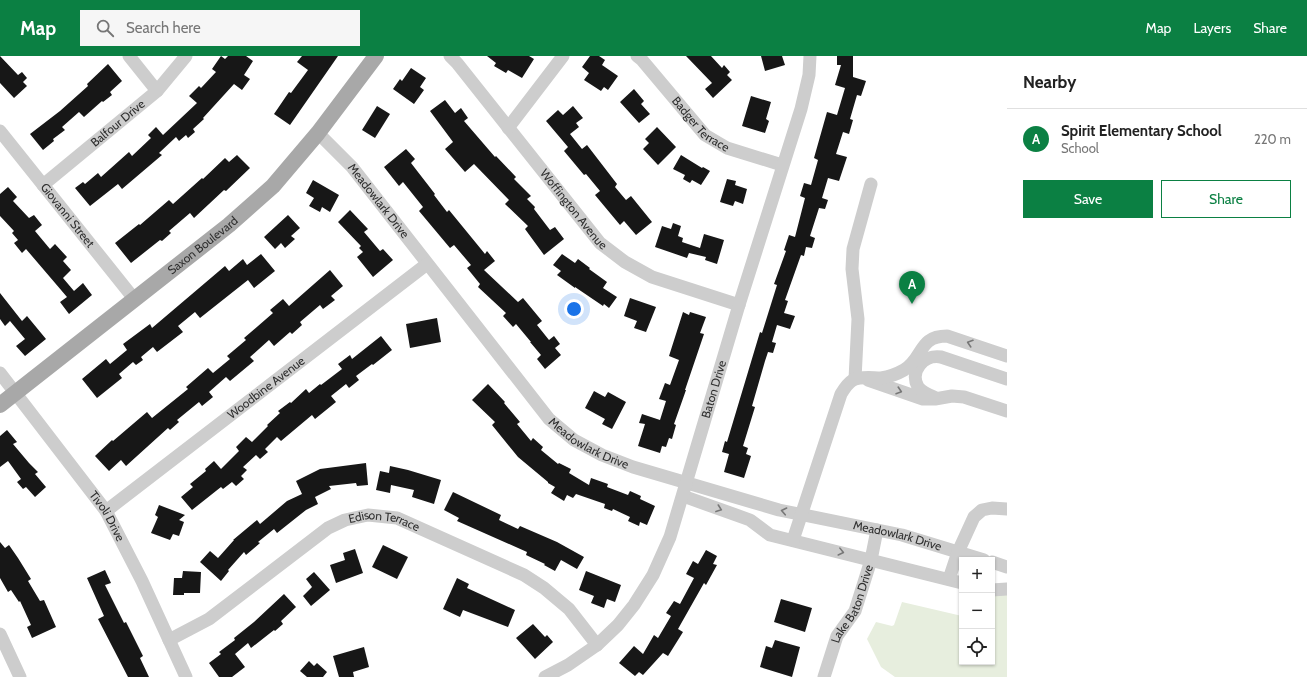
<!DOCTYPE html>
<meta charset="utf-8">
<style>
body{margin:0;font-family:Cabin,sans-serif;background:#f6f6f6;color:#222}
.controls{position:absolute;right:12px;bottom:12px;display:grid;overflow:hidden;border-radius:0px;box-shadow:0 1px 3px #0004}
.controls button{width:36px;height:36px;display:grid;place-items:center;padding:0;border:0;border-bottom:1px solid #e0e0e0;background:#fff;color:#222;font:20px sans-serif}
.you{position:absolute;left:574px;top:253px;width:14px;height:14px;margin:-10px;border:3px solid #fff;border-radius:50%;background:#1a73e8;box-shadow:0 0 0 6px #1a73e833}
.badge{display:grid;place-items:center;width:26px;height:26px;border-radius:50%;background:#0b8043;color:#fff;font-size:13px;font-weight:700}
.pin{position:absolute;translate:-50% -33px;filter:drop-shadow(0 1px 2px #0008)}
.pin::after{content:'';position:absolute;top:21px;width:14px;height:12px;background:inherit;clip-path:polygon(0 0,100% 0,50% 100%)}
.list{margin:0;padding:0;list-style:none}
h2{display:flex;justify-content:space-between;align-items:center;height:52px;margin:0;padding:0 16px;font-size:17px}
h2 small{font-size:13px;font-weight:400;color:#767676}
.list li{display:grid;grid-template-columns:26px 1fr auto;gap:12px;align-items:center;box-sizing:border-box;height:60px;padding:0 16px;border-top:1px solid #e0e0e0}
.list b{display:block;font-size:15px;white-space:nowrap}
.list p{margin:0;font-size:13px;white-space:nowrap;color:#767676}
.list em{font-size:13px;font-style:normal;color:#767676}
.actions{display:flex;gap:8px;padding:12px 16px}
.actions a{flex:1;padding:9px 0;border:1px solid #0b8043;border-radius:0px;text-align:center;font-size:14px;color:#0b8043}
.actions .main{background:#0b8043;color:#fff}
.icon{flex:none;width:22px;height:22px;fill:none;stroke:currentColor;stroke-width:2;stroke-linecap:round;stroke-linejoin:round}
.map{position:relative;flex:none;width:1007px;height:621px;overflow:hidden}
header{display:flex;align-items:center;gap:24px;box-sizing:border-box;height:56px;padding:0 20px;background:#0b8043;color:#fff}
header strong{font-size:19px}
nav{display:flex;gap:22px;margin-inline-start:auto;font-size:14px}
.search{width:280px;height:36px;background:#f6f6f6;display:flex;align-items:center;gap:10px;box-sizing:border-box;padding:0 14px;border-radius:0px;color:#767676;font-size:15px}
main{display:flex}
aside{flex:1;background:#fff}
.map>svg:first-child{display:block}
</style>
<header>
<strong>Map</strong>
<div class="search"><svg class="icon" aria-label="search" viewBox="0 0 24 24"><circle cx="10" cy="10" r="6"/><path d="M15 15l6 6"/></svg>Search here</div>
<nav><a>Map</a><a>Layers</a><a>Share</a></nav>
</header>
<main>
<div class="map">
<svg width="1007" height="621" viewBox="0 0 1007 621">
<rect width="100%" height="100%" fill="#fff"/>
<path fill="#e7eede" d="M992,539H1007V621H895L881,611L867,583L876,566L892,570L894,569L902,546L962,560V606H992Z"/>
<path fill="#171717" d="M0,0L18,19L22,16L27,22L23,26L27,30L14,42L0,27Z
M221,0L225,3L228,0H246L253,5L244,19L250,23L242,34L234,28L203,62L204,63L193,73L195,76L188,82L186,79L179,85L176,81L159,97L162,99L122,133L118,128L90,150L75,132L83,126L85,128L98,117L101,121L129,96L132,100L151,82L148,79L156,71L163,79L197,47L189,40L199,30L201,32L216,16L212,13Z
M302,0H338L290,69L274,58L289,36L291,37L308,14L297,6Z
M487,0H529L534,3L522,22L508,14L506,17L494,10L496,7Z
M590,0H599L605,4L602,9L618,20L608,34L604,31L601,35L584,24L589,17L582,11Z
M686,0H711L722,12L724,9L730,16L727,19L732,24L713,42L705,33L712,27Z
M761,0H782L785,9L765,15Z
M837,0H853V21L866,25L861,40L857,39L850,63L853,64L849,78L843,76L836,98L847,101L839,125L828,122L822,142L828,144L825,153L819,152L810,180L815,182L812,192L806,191L804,200L801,199L785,244L788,245L784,257L795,260L790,273L777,269L772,286L776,287L773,297L768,296L765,305L752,350L755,351L743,390L748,392L746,398L751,400L744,422L724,416L729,398L722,396L725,385L727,386L760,276L762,277L777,229L774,228L786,195L784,194L789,179L795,181L805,142L800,140L804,127L811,129L818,104L814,102L827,56L837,59L845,32L835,29L841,9H837Z
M108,8L122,25L110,36L112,39L103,46L102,45L84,61L79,56L62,71L65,74L53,83L54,85L43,94L30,78L60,55L88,30L87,28Z
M411,12L426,22L420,31L424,34L414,48L393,33L400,23L402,25Z
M634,33L644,45L641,48L650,58L639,67L620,46Z
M751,40L771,46L766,63L769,65L765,77L742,70Z
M445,44L455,57L461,52L468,62L464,65L495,101L496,100L516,121L514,123L531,140L527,143L535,151L534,153L550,174L555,171L564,183L544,199L525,173L528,170L505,148L509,144L474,108L465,116L445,93L453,86L430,55Z
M377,50L390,58L375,82L362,74Z
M573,50L583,62L576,67L579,71L570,78L582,93L587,89L617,128L615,131L626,144L631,140L652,166L636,179L624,165L620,169L595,139L600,135L586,118L584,119L564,95L568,91L546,65L558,54L563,59Z
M657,71L676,91L658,109L643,93L649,87L645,83Z
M406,93L415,103L411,107L435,138L434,139L447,156L449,154L485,198L487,195L495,205L484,214L518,246L523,242L542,265L537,269L549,284L554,280L560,288L555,292L561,299L545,313L537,303L541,299L530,286H531L516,268L513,271L503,260L506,257L478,231L480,228L467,212L471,209L454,189L450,192L419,155L423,151L403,126L399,130L384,111Z
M237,99L250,112L226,135L224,134L194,162L190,157L169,175L171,177L162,185L160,184L131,207L115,187L139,168L140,169L169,144L173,148L202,122L203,123L225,102L229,106Z
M681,99L702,112L703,111L710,115L701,129L692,124L690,127L683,123L685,119L673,113Z
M727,123L736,125L735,129L747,133L743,148L735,145L733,150L720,146Z
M313,124L339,139L330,156L322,151L320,156L309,150L314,142L306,137Z
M8,131L17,141L13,145L29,162L34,159L42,169L35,175L50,193L55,188L67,201L63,205L71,214L63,222L74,235L83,227L92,239L69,258L60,246L67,241L26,193L22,197L14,187L18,184L12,177L14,175L0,160V138Z
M350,154L368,173L364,176L380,195L383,193L393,204L373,221L357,201L363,196L359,192L361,190L338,166Z
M288,159L300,172L291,180L295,183L285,192L281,187L275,193L264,181Z
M673,167L681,170L678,180L683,182L682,186L700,192L704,178L724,184L717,208L705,204L706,201L689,197L687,202L655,191L662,170L671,173Z
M261,198L275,215L254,232L248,224L200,262L195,256L178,270L183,276L157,296L153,291L141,301L143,304L136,309L133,306L119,318L122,322L97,342L82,323L106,303L110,308L127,294L123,288L150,268L152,272L225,210L229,215L243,203L247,209Z
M562,198L575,207L578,203L590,212L589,213L607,226L603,232L617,241L609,252L604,248L603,250L575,231V232L557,219L561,215L553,209Z
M330,214L343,230L331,240L335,244L323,253L320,249L300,266L302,269L292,278L290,276L274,290L269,284L250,301L254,305L230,325L226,321L209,336L213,341L202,350L199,346L177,364L179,366L170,374L168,372L126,410L121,404L109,415L95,400L112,384L113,385L147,356L152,362L188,333L186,331L208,312L213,317L230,303L227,300L246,284L244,282L273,257L270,254L283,243L289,250Z
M0,237L22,265L27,260L46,283L25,300L16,290L25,283L10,265L5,270L0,263Z
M630,242L656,251L646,276L634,272L637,265L624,260Z
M683,256L689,259L690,256L706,261L700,277L704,278L685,334H686L674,368L676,369L672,383L669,382L666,391L662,390L660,397L638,390L645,368L639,367L642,358L660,364L666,345L659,343L665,327L670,329L679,304L669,300Z
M437,262L441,286L410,292L406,268Z
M381,280L392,294L373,309L372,308L356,320L359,324L349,332L346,328L331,340L336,346L315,363L312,359L281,385L277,381L265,393L268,396L260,403L256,399L243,411L247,414L241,420L244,423L236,430L232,426L223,433L221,431L192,454L181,441L193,431L190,428L206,415L205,413L214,405L221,413L239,395L236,391L246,381L252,386L268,370L267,369L280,357L278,355L290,346L291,347L306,333L309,337L320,328L321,329L342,313L338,308L350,299L352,303Z
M488,328L505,346L504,347L520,366L517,368L531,385L533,382L543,391L541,394L558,408L559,407L571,413L569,417L589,429L591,422L608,428L607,431L628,439L630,435L641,440L640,443L655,450L647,469L640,466L639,470L628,465L630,461L613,453L612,455L604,452L605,448L576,438L573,442L567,439L564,445L551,437L555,431L548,427V426L518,401L492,369L495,366L472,344Z
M594,335L605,341L608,336L626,346L612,373L602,368L605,363L585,352Z
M7,374L17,386L13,388L29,407L38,416L35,418L46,431L35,441L26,431L23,433L17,426L21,423L8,405L0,411V380Z
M366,407L368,429L357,430L356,427L329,430L331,433L315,441L318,448L306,454L277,477L274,473L258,486L260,487L246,499L244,496L228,514L229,515L221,525L200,506L210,495L218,502L234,484H233L257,464L260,468L287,445L302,438L296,425L320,413Z
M390,410L408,414L441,424L434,448L412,441L414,434L391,429L390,437L376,434L380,415L389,417Z
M453,436L501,459L499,464L518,473L520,470L557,486L584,501L577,513L561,504L555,515L544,509L545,508L526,499L527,496L457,465L459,462L444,454Z
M159,449L185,459L179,464L184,466L179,480L173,478L170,484L151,477L158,461L155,459Z
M0,486L5,492L9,489L18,502L31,523L28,525L40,545L44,544L56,571L32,582L27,571L31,569L20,545L19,546L11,534L8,536L0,522Z
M383,489L408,501L397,523L372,511Z
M355,493L363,517L336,527L330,509L345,504L343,497Z
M706,494L717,500L713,508L717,509L706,529L704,527L678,573L683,576L668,600L663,597L643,619L639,616L635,620L619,607L634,590L643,598L654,579L658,582L671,560L666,557L674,545L680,548L694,522L686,518L693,505L698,508Z
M105,514L111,527L105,529L124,567L126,566L143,600L140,602L149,621H128L98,563L104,560L87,522Z
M183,515L201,516L200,537H184V539H173L174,522H182Z
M586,515L621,529L615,546L607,543L604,552L591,547L594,540L579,534Z
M314,516L330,534L311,550L303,540L312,531L306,523Z
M457,522L469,528L467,532L515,554L508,571L463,554L460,561L443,553Z
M284,538L296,551L281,565L283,568L275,575L274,574L251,592L248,587L235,598L245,611L232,621H219L209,607L221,598L219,596L235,584L234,582L254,566Z
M781,543L812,552L805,576L774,566Z
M533,568L545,581L547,579L553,586L535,603L516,582Z
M775,584L800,591L792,621L760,611L766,590L772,592Z
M364,591L369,611L353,616L354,621H339L333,600Z
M309,605L314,610L317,607L327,616L323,621H307L300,615Z"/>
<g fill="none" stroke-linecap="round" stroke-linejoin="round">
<g stroke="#cdcdcd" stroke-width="13">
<path d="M129,0L157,35"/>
<path id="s1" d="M450,0L457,7L600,187L625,206L652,221L739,249"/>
<path id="s2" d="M637,0L642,4L705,79L727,92L782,109"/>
<path d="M508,72L563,0"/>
<path id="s3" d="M0,75L135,244"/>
<path id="s4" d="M318,77L352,111L549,363L574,384L602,399L633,411L779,454L902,479L984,504"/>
<path id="s5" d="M43,129L157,35L186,0"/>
<path id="s6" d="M0,317L106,455L142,525L186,621"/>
<path d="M855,323L858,263L852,213L853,193L871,128"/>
<path d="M868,324L923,343H935L952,340L964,341L1007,355"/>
<path d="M934,341C929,339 922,336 918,331C909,315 924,298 941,301L1007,323"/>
<path d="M683,440L750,464L770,479L962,527"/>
<path id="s7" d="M106,455L427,208"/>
<path d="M793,484L841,338C844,333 848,327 853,324C861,320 872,322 881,322C888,321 897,318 904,314C924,302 918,280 947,280L1007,300"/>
<path d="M992,506L1007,511"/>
<path d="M949,523L958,496L974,461L982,454L992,452L1007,453"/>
<path d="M992,534L1007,533"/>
<path d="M0,578L20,621"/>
<path id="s8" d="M169,584L209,563L328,472L345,464L368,459L397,462L524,519L544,532L569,553L597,589"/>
<path id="s9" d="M545,621L568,609L597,589L618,569L634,549L653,519L670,481L739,249L801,53L809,19L810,0"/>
<path id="s10" d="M824,621L837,580L855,555L871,504L877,474"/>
</g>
<path stroke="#a8a8a8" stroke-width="16" id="s11" d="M0,349L229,169L273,130L318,77L376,0"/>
</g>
<defs><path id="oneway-chevron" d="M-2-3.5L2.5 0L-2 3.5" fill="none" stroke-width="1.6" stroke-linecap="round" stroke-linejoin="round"/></defs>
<g stroke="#777">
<use href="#oneway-chevron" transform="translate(970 287) rotate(-162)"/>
<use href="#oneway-chevron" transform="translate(899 335) rotate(18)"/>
<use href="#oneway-chevron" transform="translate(719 453) rotate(20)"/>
<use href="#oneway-chevron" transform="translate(784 455) rotate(-168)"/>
<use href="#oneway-chevron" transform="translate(841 496) rotate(14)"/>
</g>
<g text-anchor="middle" stroke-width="4" stroke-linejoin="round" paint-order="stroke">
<g font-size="12" fill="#303030" stroke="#fff">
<text dy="4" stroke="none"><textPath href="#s2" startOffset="94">Badger Terrace</textPath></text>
<text dy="4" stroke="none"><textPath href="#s5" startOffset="97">Balfour Drive</textPath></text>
<text dy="4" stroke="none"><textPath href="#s4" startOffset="91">Meadowlark Drive</textPath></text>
<text dy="4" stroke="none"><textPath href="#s1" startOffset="197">Woffington Avenue</textPath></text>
<text dy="4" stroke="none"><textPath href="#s3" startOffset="108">Giovanni Street</textPath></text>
<text dy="4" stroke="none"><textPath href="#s11" startOffset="258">Saxon Boulevard</textPath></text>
<text dy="4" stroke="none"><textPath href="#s7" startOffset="202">Woodbine Avenue</textPath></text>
<text dy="4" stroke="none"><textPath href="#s9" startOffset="347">Baton Drive</textPath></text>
<text dy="4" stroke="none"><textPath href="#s4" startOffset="415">Meadowlark Drive</textPath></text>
<text dy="4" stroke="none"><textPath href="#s6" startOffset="179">Tivoli Drive</textPath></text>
<text dy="4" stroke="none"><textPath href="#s8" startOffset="254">Edison Terrace</textPath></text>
<text dy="4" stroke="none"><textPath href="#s4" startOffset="739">Meadowlark Drive</textPath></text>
<text dy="4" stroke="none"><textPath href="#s10" startOffset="79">Lake Baton Drive</textPath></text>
</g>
</g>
</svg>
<div class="controls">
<button>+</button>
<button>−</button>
<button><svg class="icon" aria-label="locate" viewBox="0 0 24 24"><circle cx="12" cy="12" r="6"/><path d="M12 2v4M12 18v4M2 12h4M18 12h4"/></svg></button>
</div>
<div class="you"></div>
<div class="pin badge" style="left:912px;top:248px">A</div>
</div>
<aside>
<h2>Nearby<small></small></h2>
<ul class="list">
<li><span class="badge">A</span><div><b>Spirit Elementary School</b><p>School</p></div><em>220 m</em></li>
</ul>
<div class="actions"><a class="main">Save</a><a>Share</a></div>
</aside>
</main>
